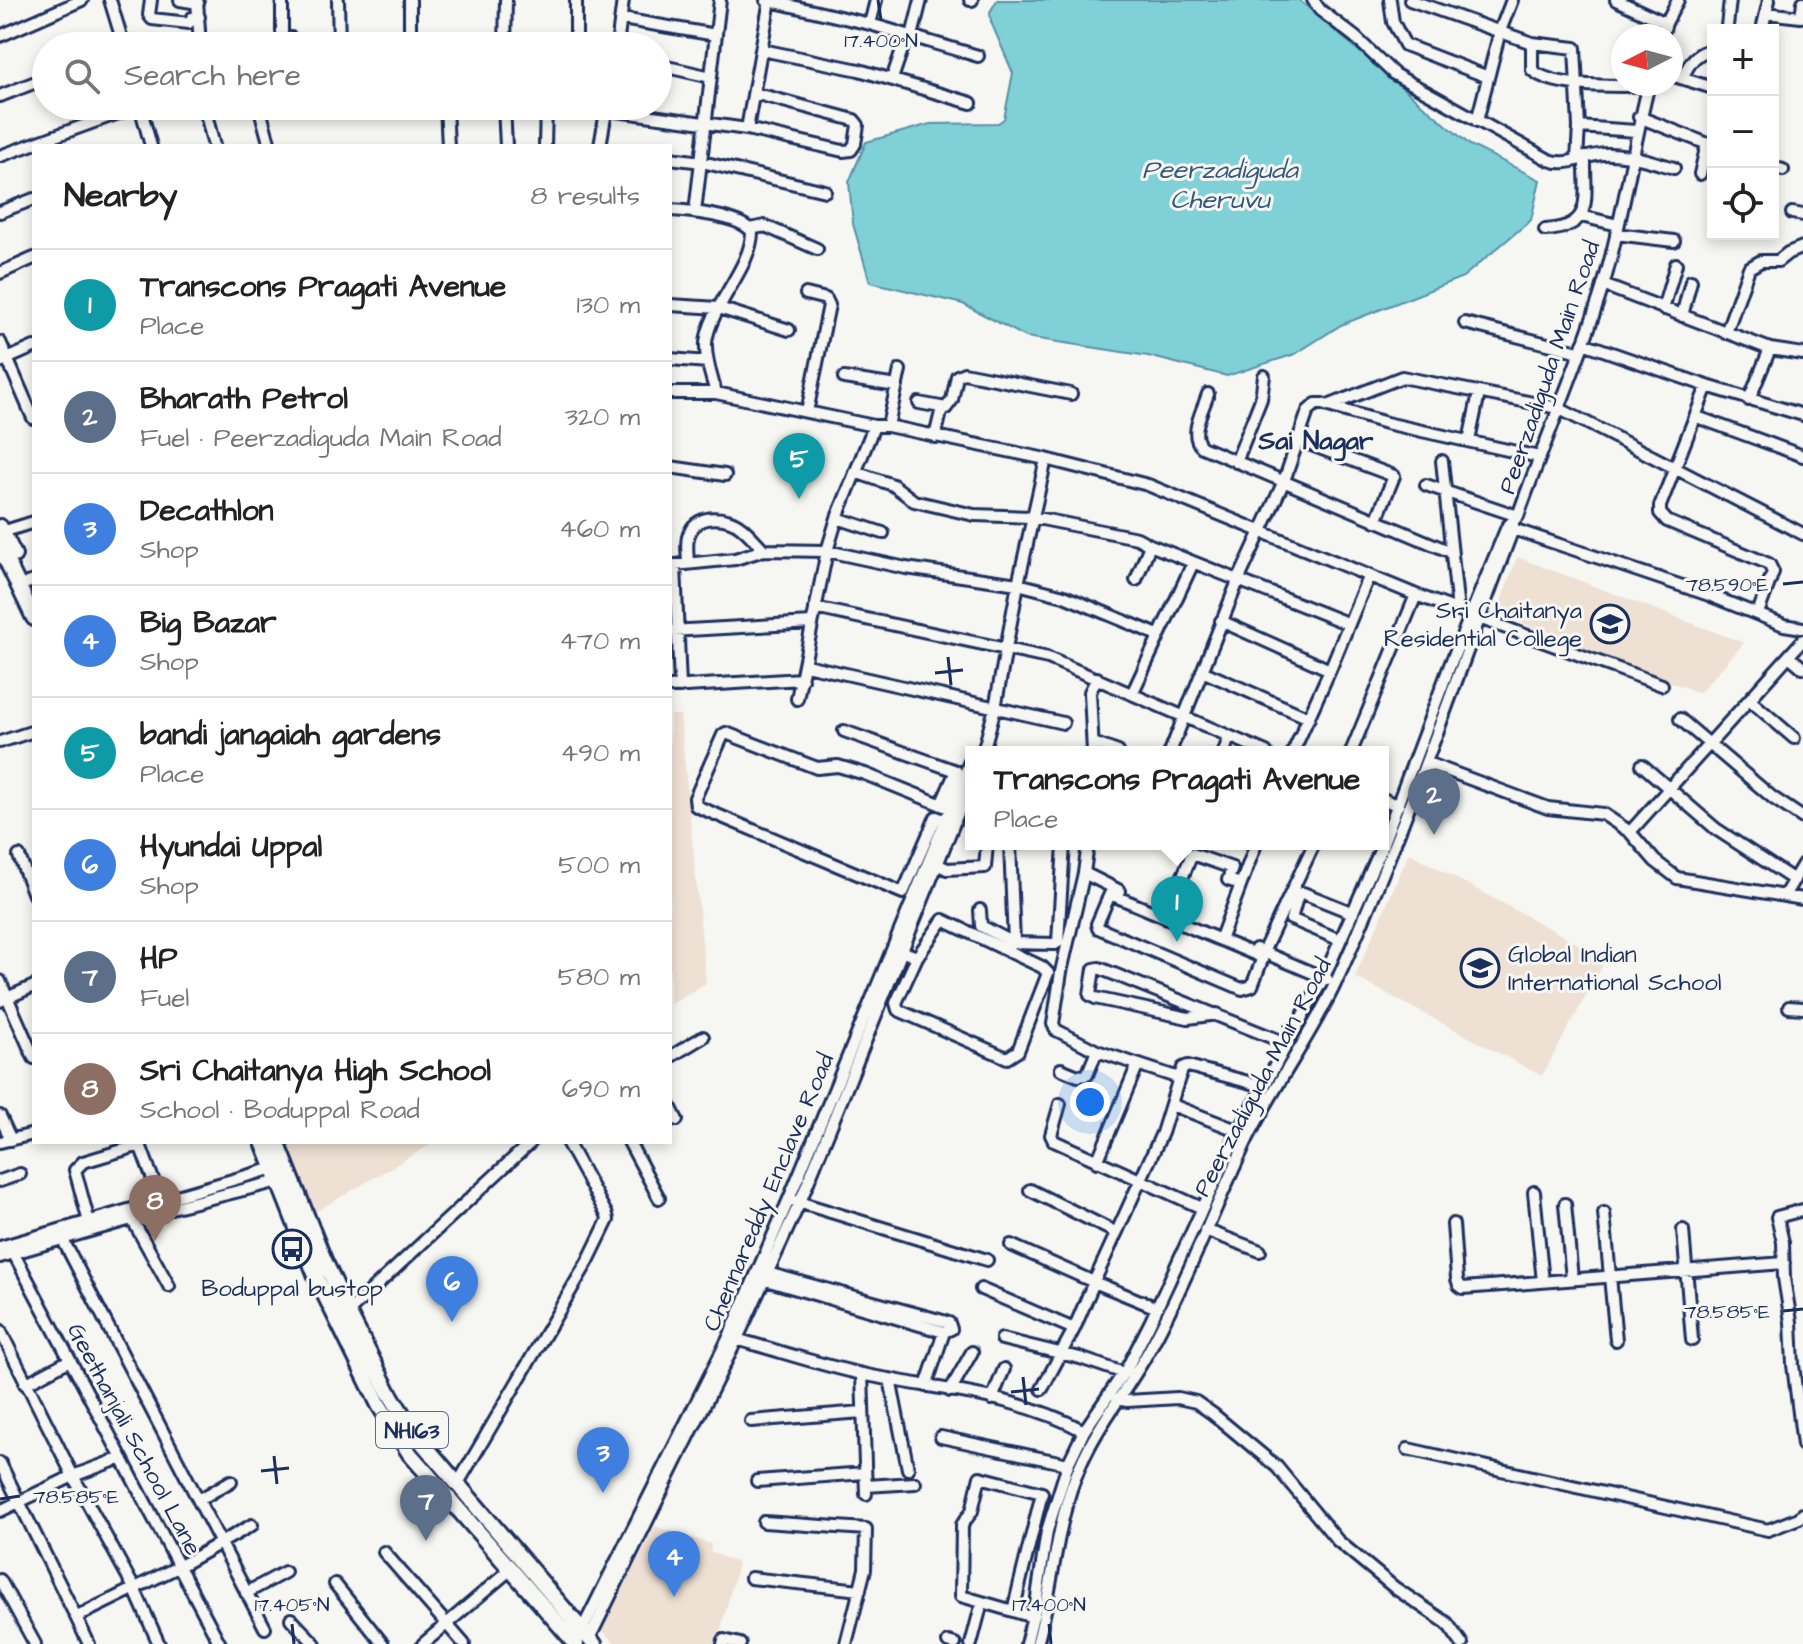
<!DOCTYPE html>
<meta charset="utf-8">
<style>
body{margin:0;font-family:"Architects Daughter",sans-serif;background:#f2f2f2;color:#222}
.controls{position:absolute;right:24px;top:24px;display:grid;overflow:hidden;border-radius:0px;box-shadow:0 4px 12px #0003}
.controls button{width:72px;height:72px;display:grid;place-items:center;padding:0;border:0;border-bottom:2px solid #e0e0e0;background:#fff;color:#222;font:40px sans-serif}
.compass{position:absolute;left:1611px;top:24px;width:72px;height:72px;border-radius:50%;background:#fff;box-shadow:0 4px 12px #0003;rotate:264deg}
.you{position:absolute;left:1090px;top:1102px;width:28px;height:28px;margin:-20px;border:6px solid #fff;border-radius:50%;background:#1a73e8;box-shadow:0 0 0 12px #1a73e833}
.badge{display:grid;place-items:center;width:52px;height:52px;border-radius:50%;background:#db2777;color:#fff;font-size:26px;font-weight:700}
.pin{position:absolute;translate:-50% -66px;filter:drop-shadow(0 2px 4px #0008)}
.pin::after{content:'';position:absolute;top:42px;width:28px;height:24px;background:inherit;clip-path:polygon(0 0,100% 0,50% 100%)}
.popup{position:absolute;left:965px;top:746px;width:424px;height:104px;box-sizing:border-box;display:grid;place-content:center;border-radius:0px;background:#fff;filter:drop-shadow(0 2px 6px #0005);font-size:26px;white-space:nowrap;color:#767676}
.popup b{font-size:30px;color:#222}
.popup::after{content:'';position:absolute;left:50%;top:100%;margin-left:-16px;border:16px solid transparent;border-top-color:#fff}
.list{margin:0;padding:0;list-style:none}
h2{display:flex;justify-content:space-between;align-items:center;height:104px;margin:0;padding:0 32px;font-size:34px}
h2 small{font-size:26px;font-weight:400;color:#767676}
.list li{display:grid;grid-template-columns:52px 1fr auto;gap:24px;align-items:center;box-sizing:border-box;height:112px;padding:0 32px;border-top:2px solid #e0e0e0}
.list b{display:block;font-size:30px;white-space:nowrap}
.list p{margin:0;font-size:26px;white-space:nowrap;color:#767676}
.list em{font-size:26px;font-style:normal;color:#767676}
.icon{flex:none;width:44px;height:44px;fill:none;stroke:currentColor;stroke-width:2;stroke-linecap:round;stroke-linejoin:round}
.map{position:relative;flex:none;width:1803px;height:1644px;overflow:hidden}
.search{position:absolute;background:#fff;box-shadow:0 4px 12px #0003;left:32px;top:32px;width:640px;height:88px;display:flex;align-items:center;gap:20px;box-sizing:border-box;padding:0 28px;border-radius:44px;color:#767676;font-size:30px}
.panel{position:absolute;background:#fff;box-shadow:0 4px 12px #0003;left:32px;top:144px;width:640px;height:1000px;border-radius:0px}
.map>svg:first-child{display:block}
</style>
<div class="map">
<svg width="1803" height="1644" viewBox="0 0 1803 1644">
<rect width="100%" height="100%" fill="#f6f6f2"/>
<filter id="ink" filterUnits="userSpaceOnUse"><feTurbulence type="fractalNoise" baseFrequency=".0125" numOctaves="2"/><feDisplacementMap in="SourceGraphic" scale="16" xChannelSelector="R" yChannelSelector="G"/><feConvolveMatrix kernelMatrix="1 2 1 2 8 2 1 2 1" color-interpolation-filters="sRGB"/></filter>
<g filter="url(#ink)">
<path fill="#eee0d3" d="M1517,557L1723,635L1744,643L1699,693L1497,613Z
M670,715H680L706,983L670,1004Z
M1409,853L1606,959L1542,1076L1355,977Z
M287,1142H435L315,1212Z
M655,1526L711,1544L710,1552L738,1563L717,1644H616L602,1630Z"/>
<path fill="#7fd0d7" stroke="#5790a7" stroke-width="2" d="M997,0H1299L1470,145L1540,180L1531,220L1463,277L1341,325L1295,354L1227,376L1148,356L1026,337L963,304L870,282L853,224L849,182L866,142L930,124L998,123L1004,119L1013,73L991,22L990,12Z"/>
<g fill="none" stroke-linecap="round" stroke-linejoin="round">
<defs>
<path id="minor" d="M110,0L124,46
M151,0L149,15L152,19L189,23L192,18L199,17
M180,0L198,3
M197,0L200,46
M338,0L339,46
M576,0V46
M766,0L870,24L978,56
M970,0H972
M1313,0L1320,10L1355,37L1394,74L1549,160C1570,168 1589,152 1611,154C1633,155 1654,162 1674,168
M1390,0L1393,22L1405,45L1488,77
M1410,0L1532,43L1575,48L1579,127L1577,159
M1616,0L1666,23
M1766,13L1801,17L1803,2
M622,19L716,35
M870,24L876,0
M1727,26L1730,0
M1762,30L1769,0
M282,32V0
M0,36L82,0
M912,36L921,0
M1662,36L1666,23L1678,0
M291,38V46
M1532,43V70C1555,90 1619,85 1648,86
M410,46V0
M505,46L506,0
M617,46L623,0
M762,50L859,70L971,103
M658,65L711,77
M1671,75L1713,88
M1682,78C1690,62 1695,53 1713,49
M892,79L907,35
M0,96L46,78
M140,106L151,146
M204,106L214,146
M259,106L270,146
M446,106L448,146
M504,106L506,146
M580,106L747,129L843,151L851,150L855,144L858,125L854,120L754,93
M1639,117L1713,146
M1477,121L1500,31L1512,0
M1579,127L1636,131
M747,129L770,0
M545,146L546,106
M600,146L607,106
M0,156L138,106
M670,158L702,162L825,191
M1773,167L1783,170
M1700,174L1707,144
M670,210C689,211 741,216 752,232C752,267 709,308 706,343C705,360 712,378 716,393
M0,212L34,199
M695,212L720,0
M1792,213L1803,215
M1581,216L1618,225
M750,229L765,226L817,249
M1545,230C1596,227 1584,197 1585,157
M1616,234L1674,241
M0,273L34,258
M1603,285L1770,349L1803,354
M806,294L826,299L829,305L807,412
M670,305L719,308L789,330
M1663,309L1676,264
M1682,316L1691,281
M1465,323L1579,352
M1726,333L1749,268L1761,261H1778L1788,253L1803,247
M0,342L33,418
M1583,343L1707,386L1803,415
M670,359L708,362
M0,362L34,347
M844,378L897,386
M1707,386L1660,506V513L1667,521L1769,564L1773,572L1758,613
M670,393H716L874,426H888L1046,459L1148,485L1416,595L1662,685
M1208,394C1203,410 1188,435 1202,447L1451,552
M1749,400L1770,349
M919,403L946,408L952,400L957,376L964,373L1071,394
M1328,406L1402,377L1558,408L1803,534
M1697,417L1803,456
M888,426L900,370
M935,437L942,408
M1298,440L1394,476L1376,521
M1469,441L1479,393
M1442,461L1458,611
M1236,462L1261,399L1264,376
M670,467L725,475
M855,472L893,485L914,501L974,515L1032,517L1137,538L1150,545
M1426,485L1518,516
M837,518L883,533
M1513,529L1709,595L1784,625L1803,628
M2,532L34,522
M688,564C688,554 685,541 690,532C698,513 728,516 741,527C749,533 756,542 764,550
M1136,580L1150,545L1349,624
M27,583L34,581
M815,608L1048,658L1266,752
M1221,621L1330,670
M670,631L812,623
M1789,656L1803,668
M806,665L1063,723
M1202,671L1309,718
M670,687L802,679
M680,687L675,565L735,559L764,550L827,551L906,568L1018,584L1064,596L1158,635
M1132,694L1193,563
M797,699L827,551L837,518L874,426
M1751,701L1794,738
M1680,719L1773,798L1803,818
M844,731L956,771L941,805
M0,742L34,731
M1093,743L1118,752
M983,752L995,708L1018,584L1046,459
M1093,752L1090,692L1097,678
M1170,752L1238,581L1284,481L1308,411L1316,404H1322L1386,423L1539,457
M1224,752L1229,737
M1293,752L1330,670L1369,575
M1351,752L1416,595
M1427,763L1548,808L1603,814L1630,832L1655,861L1677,878L1803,899
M1642,765L1716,829L1794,880
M1383,799L1398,806
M949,822L936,817L903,893L696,806L695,798L723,735L726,733L817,768L838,766L865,774L957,811
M1630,832L1803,640
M1383,843L1450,665L1507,527L1518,516C1545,439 1579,364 1603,286C1623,220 1632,151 1649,84
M1088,844L1084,873L1120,891
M19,856L34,895
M937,864L947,869L985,867L987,844
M1084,873L1061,972L1053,1024L1056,1030L1097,1051L1179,1078L1183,1068L1188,1066L1263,1086
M1110,894L1259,956L1262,960L1252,986L1242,989L1098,928L1097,924Z
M1784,896L1803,864
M980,910L981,926L1014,943L1010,844
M1168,912L1192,854L1232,868L1228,880L1241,884
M1222,935L1256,844
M1340,940L1291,919L1298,894L1303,893L1353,913
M1014,943L1055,944L1058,942L1064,844
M895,949L917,957L896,1003L898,1010L1007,1058L1018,1051L1048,973L1042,967L943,920L917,957
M1256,949L1327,979
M1263,952L1314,844
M0,981L34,1058
M0,1001L34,986
M1789,1007L1803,1008
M1217,1014L1188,1018L1095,998L1090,995L1094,969L1099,968L1288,1044
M670,1057L703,1037
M1061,1069L1078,1076L1087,1075L1097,1051
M1060,1104L1051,1135L1054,1141L1202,1208
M1172,1105L1239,1131
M670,1106L677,1120
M0,1116L11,1140
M0,1142L34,1134
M139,1142L161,1201
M629,1142L659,1198
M1097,1162L1137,1066
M0,1181L20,1174
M1030,1190L1115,1232
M1534,1192L1543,1282
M795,1201L987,1260
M1565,1204L1572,1279
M1803,1210L1777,1217L1783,1242L1784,1278L1791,1322L1793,1365L1803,1445
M1604,1213L1616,1340
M132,1219L169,1286
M89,1222L75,1170L83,1162L140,1145
M1453,1224L1457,1279L1459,1285L1463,1288L1784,1263
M1205,1230L1260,1251
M1683,1230L1692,1340
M63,1240L265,1628
M1011,1245L1094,1282L1074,1329L1042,1389
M0,1247L274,1168
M14,1254L220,1644
M0,1257L159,1211L279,1181
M759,1278L944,1332L951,1329L949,1323L943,1321L760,1271
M981,1289L1074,1329
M1157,1308L1094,1282L1162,1133L1179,1078
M348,1312L531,1142
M0,1330L73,1476L134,1588L159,1644
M732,1338C777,1350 822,1366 867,1375C940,1390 1018,1395 1084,1431
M1002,1339L1080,1358L1124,1373
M862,1374L866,1494
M890,1379L908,1469
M25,1384L70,1360
M926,1386L944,1332
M950,1391L972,1352
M992,1399L1004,1369
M1117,1399L1127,1401L1178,1398L1196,1402L1213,1414L1277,1467L1338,1541L1395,1588L1447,1623L1462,1644
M751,1421L862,1412
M941,1437L1068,1464
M1408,1449L1768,1530L1799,1518L1803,1514
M0,1463L76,1617
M757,1481L865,1473
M457,1485L588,1261L608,1220L607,1215L567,1142
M866,1486L915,1483
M199,1500L231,1481
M0,1511L73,1476L121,1458
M764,1522L866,1529L865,1569L846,1644
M384,1552L464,1644
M751,1578L860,1590
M0,1580L35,1644
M335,1584L383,1644
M246,1593L285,1572
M1013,1611L961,1596L962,1525L972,1511L980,1477L1042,1493L1013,1611L1033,1617
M291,1619L315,1644
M581,1632L729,1337L789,1199L971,759
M589,1639L737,1339L800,1202L971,781
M948,1642L955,1644
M89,1644L76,1617L180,1566L252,1525
M423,1644L511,1569
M723,1644L724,1640L740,1644
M971,1644L980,1610
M1026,1644L1036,1604L1047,1531L1068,1464L1084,1431L1127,1368L1150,1323L1234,1140L1324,977L1383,844
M1037,1644C1054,1586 1055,1522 1080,1466C1099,1422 1130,1387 1152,1345C1188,1279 1214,1208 1247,1140C1274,1085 1312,1035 1337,980C1404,833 1455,680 1513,529V522"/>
<path id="highway" d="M0,527L14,555
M0,547L34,618
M263,1142L318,1281L379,1405L410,1454L576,1644
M277,1142L324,1260L348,1312L388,1391L414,1433L594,1644"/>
</defs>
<use href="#minor" stroke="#1b2f5e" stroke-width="16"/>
<use href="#highway" stroke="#1b2f5e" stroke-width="20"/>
<use href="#minor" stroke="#f6f6f2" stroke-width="10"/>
<use href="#highway" stroke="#f6f6f2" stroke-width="14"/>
</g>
</g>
<path fill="none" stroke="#1b2f5e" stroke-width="3" d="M878,0L881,20M1783,584L1803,582M948,657L951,685M935,673L963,670M1783,1311L1803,1309M1023,1377L1026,1405M1011,1392L1039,1389M274,1456L277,1484M261,1471L289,1468M0,1499L20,1496M292,1624L294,1644M1049,1624L1051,1644"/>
<defs>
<symbol id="university-ring" viewBox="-11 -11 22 22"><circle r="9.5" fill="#f6f6f2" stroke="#1b2f5e" stroke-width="1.5"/><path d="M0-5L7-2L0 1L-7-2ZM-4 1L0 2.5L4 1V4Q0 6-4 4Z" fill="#1b2f5e"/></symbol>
<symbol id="school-ring" viewBox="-11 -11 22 22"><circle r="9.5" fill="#f6f6f2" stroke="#1b2f5e" stroke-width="1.5"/><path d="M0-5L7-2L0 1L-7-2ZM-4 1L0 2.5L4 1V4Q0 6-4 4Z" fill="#1b2f5e"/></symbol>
<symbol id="bus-ring" viewBox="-11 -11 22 22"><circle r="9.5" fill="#f6f6f2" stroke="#1b2f5e" stroke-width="1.5"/><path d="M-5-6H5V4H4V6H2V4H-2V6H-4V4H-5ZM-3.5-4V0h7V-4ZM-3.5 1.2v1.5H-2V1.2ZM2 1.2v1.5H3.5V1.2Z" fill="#1b2f5e"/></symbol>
</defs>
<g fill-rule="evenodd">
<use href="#university-ring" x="1588" y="602" width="44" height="44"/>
<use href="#school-ring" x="1458" y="946" width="44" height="44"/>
<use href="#bus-ring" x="270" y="1227" width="44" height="44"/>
</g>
<g text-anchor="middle" stroke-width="6" stroke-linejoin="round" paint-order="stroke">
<rect fill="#f6f6f2" stroke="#5d6b8a" stroke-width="2" x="376" y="1412" width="72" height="36" rx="6"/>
<g font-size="22" font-weight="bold" fill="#1b2f5e">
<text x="412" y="1438">NH163</text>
</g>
<g font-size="24" fill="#1b2f5e" stroke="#f6f6f2">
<text transform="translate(1549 367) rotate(-71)" y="8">Peerzadiguda Main Road</text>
<text transform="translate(1262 1077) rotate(-62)" y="8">Peerzadiguda Main Road</text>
<text transform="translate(768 1192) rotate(-67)" y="8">Chennareddy Enclave Road</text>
<text transform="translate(135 1439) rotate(62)" y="8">Geethanjali School Lane</text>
</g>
<g font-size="24" fill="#1b2f5e" stroke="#f6f6f2" text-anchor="end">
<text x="1582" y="618">Sri Chaitanya<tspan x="1582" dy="28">Residential College</tspan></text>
<text x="1508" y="962" text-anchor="start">Global Indian<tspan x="1508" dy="28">International School</tspan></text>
<text x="292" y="1296" text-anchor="middle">Boduppal bustop</text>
</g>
<g font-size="26" font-style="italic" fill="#34577c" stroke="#f6f6f2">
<text x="1220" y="178">Peerzadiguda<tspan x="1220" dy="30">Cheruvu</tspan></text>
</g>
<g font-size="26" font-weight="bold" fill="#1b2f5e" stroke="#f6f6f2">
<text x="1316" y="449">Sai Nagar</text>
</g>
</g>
<g font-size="20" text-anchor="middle" fill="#1b2f5e" stroke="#f6f6f2" stroke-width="6" stroke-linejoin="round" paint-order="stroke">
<text x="881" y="47">17.400°N</text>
<text x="1727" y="591">78.590°E</text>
<text x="1727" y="1318">78.585°E</text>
<text x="76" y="1503">78.585°E</text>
<text x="292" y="1611">17.405°N</text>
<text x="1049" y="1611">17.400°N</text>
</g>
</svg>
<div class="controls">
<button>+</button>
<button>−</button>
<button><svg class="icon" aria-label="locate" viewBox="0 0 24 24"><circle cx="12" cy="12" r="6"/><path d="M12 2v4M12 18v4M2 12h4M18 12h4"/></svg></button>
</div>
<svg class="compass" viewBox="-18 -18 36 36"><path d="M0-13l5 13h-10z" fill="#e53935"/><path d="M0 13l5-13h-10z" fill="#767676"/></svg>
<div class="you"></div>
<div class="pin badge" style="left:1177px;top:942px;background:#0f9aa8">1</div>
<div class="popup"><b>Transcons Pragati Avenue</b>Place</div>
<div class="pin badge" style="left:1434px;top:835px;background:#5c6f8a">2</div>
<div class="pin badge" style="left:603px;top:1493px;background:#3f7fe0">3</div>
<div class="pin badge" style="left:674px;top:1597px;background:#3f7fe0">4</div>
<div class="pin badge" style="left:799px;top:499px;background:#0f9aa8">5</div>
<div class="pin badge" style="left:452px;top:1322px;background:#3f7fe0">6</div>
<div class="pin badge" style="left:426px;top:1541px;background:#5c6f8a">7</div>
<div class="pin badge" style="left:155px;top:1241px;background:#8d6e63">8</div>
<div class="search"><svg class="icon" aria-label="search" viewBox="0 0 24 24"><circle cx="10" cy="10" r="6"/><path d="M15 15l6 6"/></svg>Search here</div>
<section class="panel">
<h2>Nearby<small>8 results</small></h2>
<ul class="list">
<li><span class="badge" style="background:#0f9aa8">1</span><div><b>Transcons Pragati Avenue</b><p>Place</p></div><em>130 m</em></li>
<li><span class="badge" style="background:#5c6f8a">2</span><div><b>Bharath Petrol</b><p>Fuel · Peerzadiguda Main Road</p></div><em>320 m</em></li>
<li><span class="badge" style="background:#3f7fe0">3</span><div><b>Decathlon</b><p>Shop</p></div><em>460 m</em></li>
<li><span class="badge" style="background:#3f7fe0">4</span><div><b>Big Bazar</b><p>Shop</p></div><em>470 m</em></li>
<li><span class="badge" style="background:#0f9aa8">5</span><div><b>bandi jangaiah gardens</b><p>Place</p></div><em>490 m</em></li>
<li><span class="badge" style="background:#3f7fe0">6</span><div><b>Hyundai Uppal</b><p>Shop</p></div><em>500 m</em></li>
<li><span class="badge" style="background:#5c6f8a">7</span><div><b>HP</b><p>Fuel</p></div><em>580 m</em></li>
<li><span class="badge" style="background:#8d6e63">8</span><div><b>Sri Chaitanya High School</b><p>School · Boduppal Road</p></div><em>690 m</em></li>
</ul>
</section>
</div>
